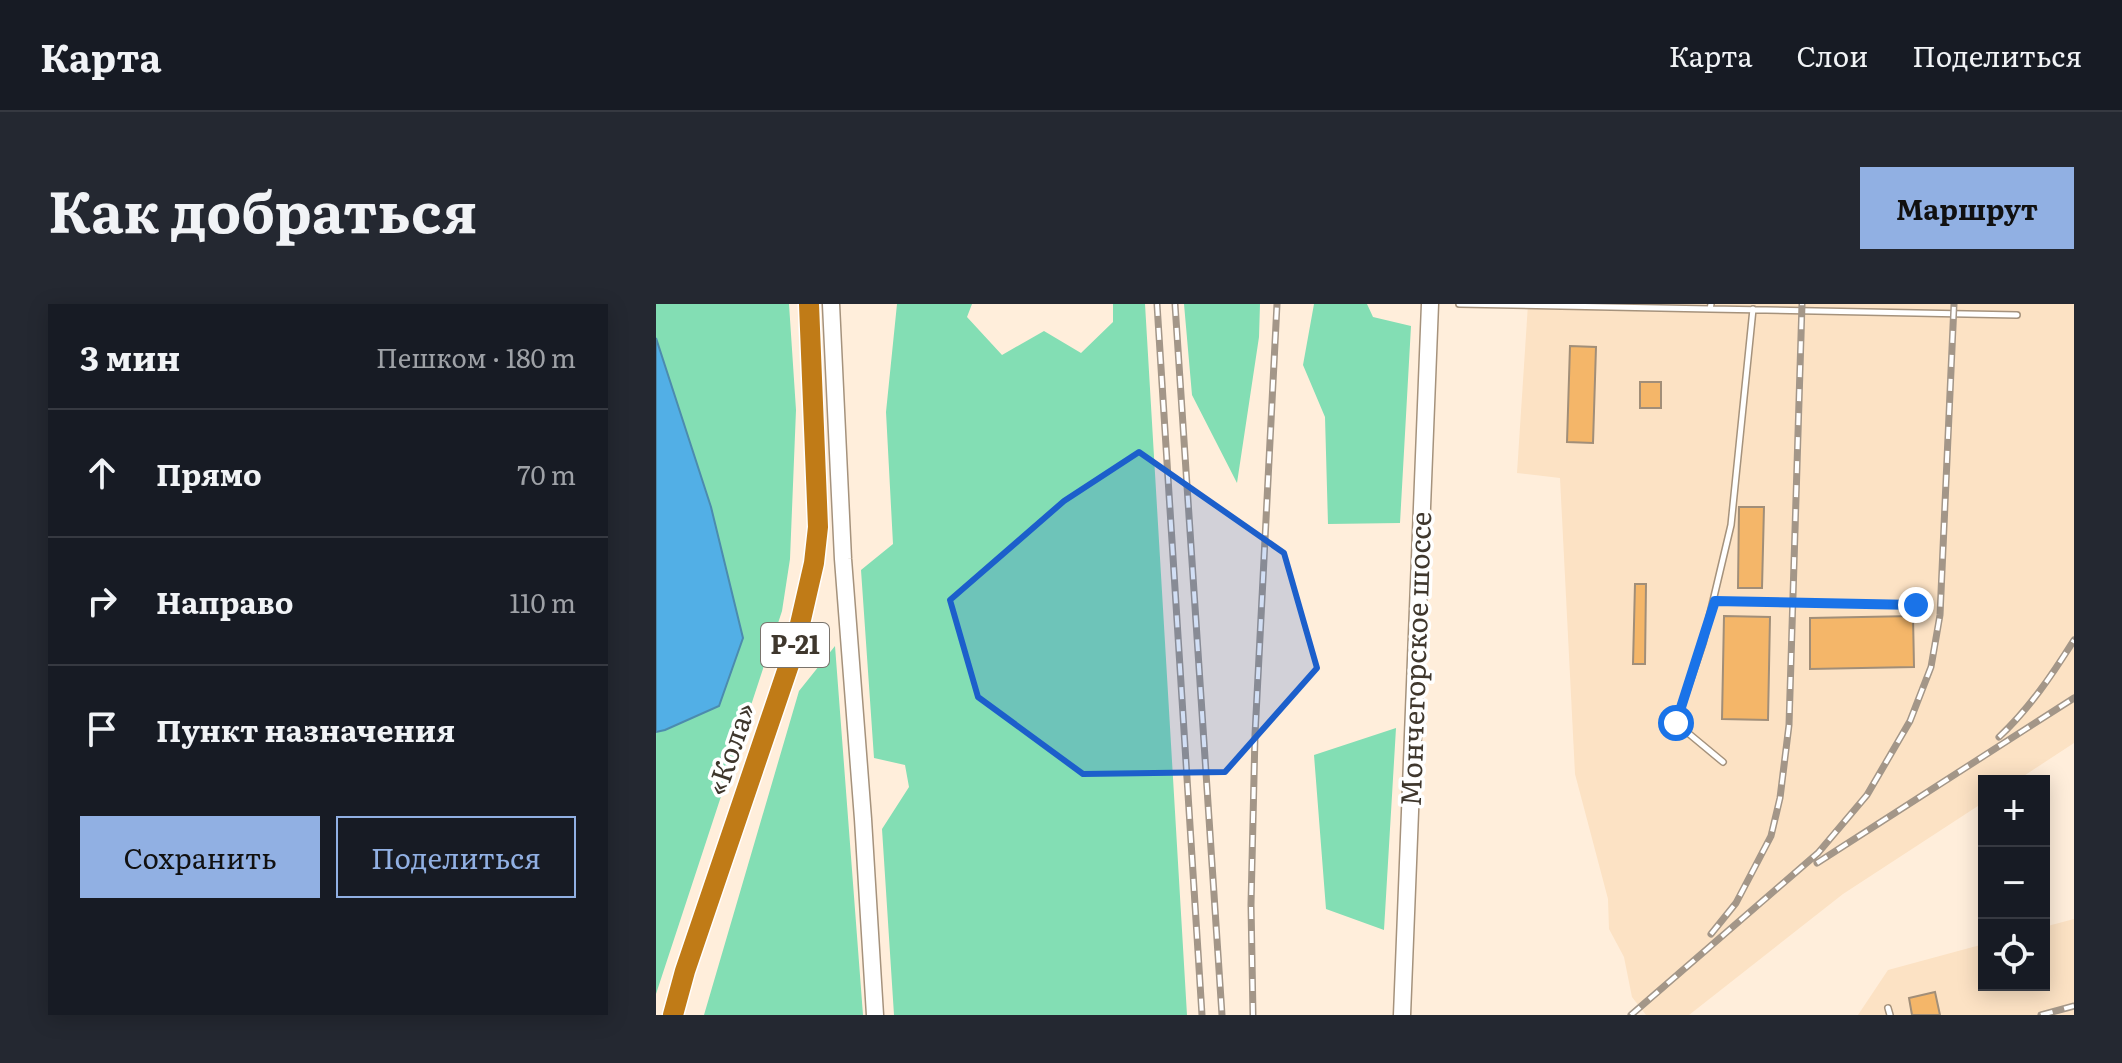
<!DOCTYPE html>
<html lang="ru">
<meta charset="utf-8">
<style>
body{margin:0;font-family:Literata,serif;background:#242831;color:#f1f3f6}
.controls{position:absolute;right:24px;bottom:24px;display:grid;overflow:hidden;border-radius:0px;box-shadow:0 4px 20px #0003}
.controls button{width:72px;height:72px;display:grid;place-items:center;padding:0;border:0;border-bottom:2px solid #363941;background:#171b24;color:#f1f3f6;font:40px sans-serif}
.stop{position:absolute;width:24px;height:24px;margin:-18px;border:6px solid #1a73e8;border-radius:50%;background:#fff}
.stop.end{background:#1a73e8;border-color:#fff;box-shadow:0 2px 8px #0008}
.list{margin:0;padding:0;list-style:none}
h2{display:flex;justify-content:space-between;align-items:center;height:104px;margin:0;padding:0 32px;font-size:34px}
h2 small{font-size:26px;font-weight:400;color:#9ea1a6}
.list li{display:grid;grid-template-columns:52px 1fr auto;gap:24px;align-items:center;box-sizing:border-box;height:128px;padding:0 32px;border-top:2px solid #363941}
.list b{display:block;font-size:30px;white-space:nowrap}
.list em{font-size:26px;font-style:normal;color:#9ea1a6}
.actions{display:flex;gap:16px;padding:24px 32px}
.actions a{flex:1;padding:18px 0;border:2px solid #91b0e3;border-radius:0px;text-align:center;font-size:28px;color:#91b0e3}
.actions .main{background:#91b0e3;color:#111}
.icon{flex:none;width:44px;height:44px;fill:none;stroke:currentColor;stroke-width:2;stroke-linecap:round;stroke-linejoin:round}
.map{position:relative;flex:none;width:1418px;height:711px;overflow:hidden;border-radius:0px}
header{display:flex;align-items:center;gap:48px;box-sizing:border-box;height:112px;padding:0 40px;background:#171b24;border-bottom:2px solid #363941}
header strong{font-size:38px}
nav{display:flex;gap:44px;margin-inline-start:auto;font-size:28px}
.intro{display:flex;align-items:center;justify-content:space-between;box-sizing:border-box;height:192px;padding:0 48px}
h1{margin:0;font-size:56px}
.button{padding:20px 36px;border-radius:0px;background:#91b0e3;color:#111;font-size:28px;font-weight:700}
main{display:flex;gap:48px;padding:0 48px}
aside{flex:1;background:#171b24;border-radius:0px;box-shadow:0 4px 20px #0003}
.map>svg:first-child{display:block}
</style>
<header>
<strong>Карта</strong>
<nav><a>Карта</a><a>Слои</a><a>Поделиться</a></nav>
</header>
<div class="intro"><h1>Как добраться</h1><a class="button">Маршрут</a></div>
<main>
<aside>
<h2>3 мин<small>Пешком · 180 m</small></h2>
<ul class="list">
<li><svg class="icon" aria-label="ahead" viewBox="0 0 24 24"><path d="M12 20V5M6 11l6-6 6 6"/></svg><div><b>Прямо</b></div><em>70 m</em></li>
<li><svg class="icon" aria-label="right" viewBox="0 0 24 24"><path d="M7 20v-9h11M14 6l5 5-5 5"/></svg><div><b>Направо</b></div><em>110 m</em></li>
<li><svg class="icon" aria-label="arrive" viewBox="0 0 24 24"><path d="M6 21V4h12l-3 4 3 4H6"/></svg><div><b>Пункт назначения</b></div></li>
</ul>
<div class="actions"><a class="main">Сохранить</a><a>Поделиться</a></div>
</aside>
<div class="map">
<svg width="1418" height="711" viewBox="0 0 1418 711">
<rect width="100%" height="100%" fill="#ffeedb"/>
<path fill="#fce2c4" d="M872,0H1418V439L1360,477H1328V498L1187,590L1033,711H990L976,693L968,653L953,625L952,595L919,470L904,174L861,169Z
M1418,615V711H1202L1232,666L1328,640V681H1388V623Z"/>
<path fill="#83deb4" d="M0,0H133L140,106L134,255L126,307L0,690V428L9,426L63,402L87,334L55,203L0,34Z
M241,0H316L311,13L346,51L388,27L425,49L457,18V0H489L531,711H238L226,525L253,483L249,461L218,454L205,266L237,240L230,108Z
M528,0H604L603,33L581,179L536,91Z
M658,0H711L717,13L755,22L744,219L672,220L669,113L647,61Z
M179,342L207,711H48L143,387Z
M740,424L728,626L670,605L658,451Z"/>
<path fill="#52afe6" stroke="#4c8bae" stroke-width="2" d="M0,34L55,203L87,334L63,402L9,426L0,428Z"/>
<path fill="#f4b669" stroke="#a18e78" stroke-width="2" d="M914,42L940,43L937,139L911,138Z
M984,78H1005V104H984Z
M1083,203H1108L1106,284H1082Z
M979,280H990L989,360H977Z
M1068,312L1114,313L1112,416L1066,415Z
M1257,312L1258,363L1154,365V314Z
M1279,688L1284,711H1256L1253,694Z"/>
<g fill="none" stroke-linecap="round" stroke-linejoin="round">
<defs>
<path id="lane" d="M803,0L1054,5L1055,0
M1054,5L1361,11
M1059,297L1260,301
M1067,458L1020,419L1047,339L1075,221L1097,5
M1232,704L1234,711"/>
<path id="secondary" d="M175,0L187,255L207,515L219,711
M746,711L774,0"/>
<path id="highway" d="M17,711L29,667L138,346L158,259L162,223L153,0"/>
</defs>
<use href="#lane" stroke="#a5927c" stroke-width="8"/>
<use href="#secondary" stroke="#a5927c" stroke-width="19"/>
<use href="#highway" stroke="#fff" stroke-width="23"/>
<use href="#lane" stroke="#fff" stroke-width="5"/>
<use href="#secondary" stroke="#fff" stroke-width="16"/>
<use href="#highway" stroke="#c07b17" stroke-width="20"/>
<defs>
<path id="rail" d="M501,0L546,711
M519,0L566,711
M1343,433C1373,405 1396,371 1418,336
M1161,559L1418,394
M1055,630L1080,599L1115,532L1124,494L1133,421L1146,0
M597,711L595,601L599,431L621,0
M975,711L1162,549L1211,491L1254,417L1275,363L1284,311L1298,0
M1385,711L1418,702"/>
</defs>
<use href="#rail" stroke="#a39688" stroke-width="7"/>
<use href="#rail" stroke="#fff" stroke-width="4" stroke-dasharray="12" stroke-linecap="butt"/>
</g>
<g fill="none" stroke-linecap="round" stroke-linejoin="round">
<path stroke="#1a73e8" stroke-width="10" d="M1020,419L1059,297L1260,301"/>
</g>
<path fill="#1c5fcb" fill-opacity="0.2" stroke="#1c5fcb" stroke-width="6" stroke-linejoin="round" d="M483,148L628,249L661,364L569,468L427,470L322,393L294,296L408,197Z"/>
<g text-anchor="middle" stroke-width="7" stroke-linejoin="round" paint-order="stroke">
<rect fill="#fff" stroke="#79736c" stroke-width="2" x="105" y="319" width="68" height="44" rx="6"/>
<g font-size="26" font-weight="bold" fill="#3f372d">
<text x="139" y="350">Р-21</text>
</g>
<g font-size="28" fill="#3f372d" stroke="#fff">
<text transform="translate(760 355) rotate(-88)" y="10">Мончегорское шоссе</text>
<text transform="translate(75 445) rotate(-71)" y="10">«Кола»</text>
</g>
</g>
</svg>
<div class="controls">
<button>+</button>
<button>−</button>
<button><svg class="icon" aria-label="locate" viewBox="0 0 24 24"><circle cx="12" cy="12" r="6"/><path d="M12 2v4M12 18v4M2 12h4M18 12h4"/></svg></button>
</div>
<div class="stop" style="left:1020px;top:419px"></div>
<div class="stop end" style="left:1260px;top:301px"></div>
</div>
</main>
